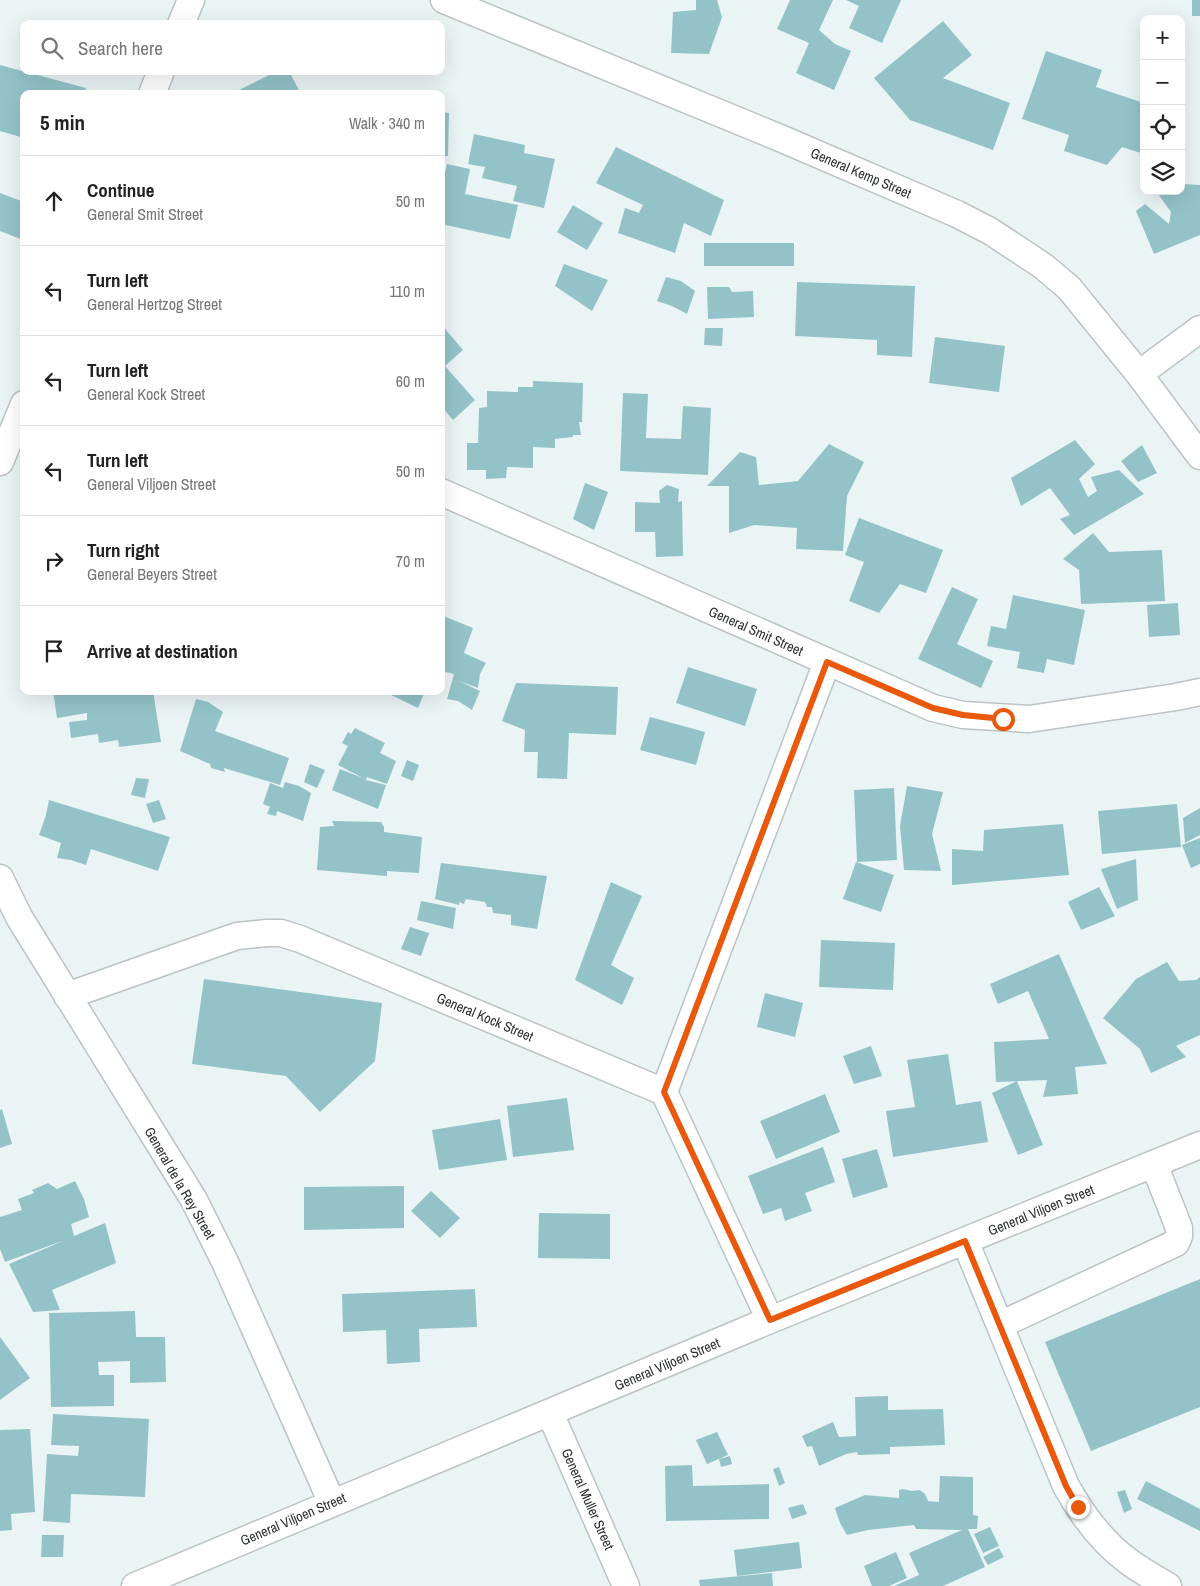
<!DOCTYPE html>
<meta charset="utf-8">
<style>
body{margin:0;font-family:"Archivo Narrow",sans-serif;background:#f2f2f2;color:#222}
.controls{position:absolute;right:15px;top:15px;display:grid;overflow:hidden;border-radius:10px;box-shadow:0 5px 20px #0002}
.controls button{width:45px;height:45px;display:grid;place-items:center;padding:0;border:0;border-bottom:1px solid #e0e0e0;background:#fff;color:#222;font:25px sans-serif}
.stop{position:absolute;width:15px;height:15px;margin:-11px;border:4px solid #ea580c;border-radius:50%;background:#fff}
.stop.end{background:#ea580c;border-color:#fff;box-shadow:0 1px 5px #0008}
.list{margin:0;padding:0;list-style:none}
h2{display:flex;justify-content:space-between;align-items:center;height:65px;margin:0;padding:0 20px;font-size:21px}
h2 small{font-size:16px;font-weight:400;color:#767676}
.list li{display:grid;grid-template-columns:32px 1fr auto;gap:15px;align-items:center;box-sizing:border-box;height:90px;padding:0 20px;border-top:1px solid #e0e0e0}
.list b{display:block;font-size:19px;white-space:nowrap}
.list p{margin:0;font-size:16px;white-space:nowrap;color:#767676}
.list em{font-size:16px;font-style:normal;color:#767676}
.icon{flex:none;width:28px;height:28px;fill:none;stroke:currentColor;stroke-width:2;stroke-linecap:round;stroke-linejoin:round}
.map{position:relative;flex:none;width:1200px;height:1586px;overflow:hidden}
.search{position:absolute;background:#fff;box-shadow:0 5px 20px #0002;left:20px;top:20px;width:425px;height:55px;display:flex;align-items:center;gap:12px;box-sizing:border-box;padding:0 18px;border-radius:10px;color:#767676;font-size:19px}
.panel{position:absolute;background:#fff;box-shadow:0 5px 20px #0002;left:20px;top:90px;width:425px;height:605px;border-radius:10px}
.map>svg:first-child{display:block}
</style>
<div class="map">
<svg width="1200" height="1586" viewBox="0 0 1200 1586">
<rect width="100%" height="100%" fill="#ebf4f5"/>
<path fill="#93c3c9" d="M696,0H717L722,17L709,54L671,53L673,12L696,10Z
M790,0H833L819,30L835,44L851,51L834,90L796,73L809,43L777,29Z
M846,0H901L882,43L849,28L859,6Z
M1192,0H1200V16H1192Z
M943,21L972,55L943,78L1010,103L993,150L910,120L874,78Z
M1046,51L1102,70L1096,87L1144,103V154L1122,147L1107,165L1064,151L1069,135L1022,119Z
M0,65L86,88L84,94H24V138L0,131Z
M277,71H289L301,94H231Z
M441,112L449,113L448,156H441Z
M474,134L525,145L524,153L555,159L544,208L513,201L517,186L482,178L485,167L468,164Z
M616,147L724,200L711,236L684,223L675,253L618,233L625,208L639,213L643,205L596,183Z
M447,164L470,169L465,194L518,205L510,239L441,224V188Z
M1181,184L1200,185V235L1154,254L1136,211L1145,204L1169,224L1171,212L1156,191H1181Z
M0,193L24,202L23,240L0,231Z
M573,205L603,223L587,250L557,232Z
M704,243H794V266H704Z
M564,264L608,280L592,311L555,286Z
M666,277L681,281L695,291L687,314L672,306L657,301Z
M797,282L915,286L912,357L877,355V340L795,336Z
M707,287H729L732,292L753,291L754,317L708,319Z
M441,324L463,350L445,366L475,400L453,420L441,406Z
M705,328H723L722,346L704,345Z
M935,337L1005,346L999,392L929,383Z
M533,381L583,383L582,422H579L581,435H573V437L555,439V448L533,447V468L507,467L506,478L486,479V470H467V443H478L479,408L487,407V391L518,392V387H533Z
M623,393L648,394L646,438L681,439L683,406L711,408L708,475L620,471Z
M1075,440L1095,464L1079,479L1088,497L1097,491L1091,477L1119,470L1144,494L1074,535L1060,519L1070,515L1050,488L1021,506L1011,478Z
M829,444L864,462L847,496L843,551L796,549L797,528L754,525L729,533V486H707L740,452L756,457L759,485L798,481Z
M1142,445L1157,473L1138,482L1121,461Z
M585,483L608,492L594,530L573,519Z
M667,485L679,489L678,502L682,501L683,556L656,557L655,532H635V502L660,503L659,491Z
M859,518L943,550L926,593L900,584L879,613L849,601L864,562L845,555Z
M1093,533L1109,552L1162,550L1165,601L1081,604L1079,570L1063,559Z
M952,587L978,599L957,644L993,661L981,688L918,659Z
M1013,595L1085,610L1074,665L1047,659L1044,673L1017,668L1020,652L987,646L991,626L1006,629Z
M1178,603L1180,635L1149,637L1147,605Z
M441,615L473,628L464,653L486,663L480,674L478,688L459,681L480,691L472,710L458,701L447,699L454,674L441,671Z
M688,667L757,689L745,726L676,703Z
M516,683L618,687L616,735L569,733L567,779L537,778L538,752H524L525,730L502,721Z
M53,691H153L161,742L119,747L118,740L99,743L98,734L71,738L69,722L87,720V713L57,718Z
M383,691H425L418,708Z
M196,699L208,702L223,712L215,731L289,758L280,785L224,768L225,772L211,768L210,764L180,751Z
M650,717L705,732L696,765L640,750Z
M355,728L385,743L380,753L396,761L387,784L367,777L366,780L386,785L378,809L332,790L340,769L363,778L338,765L348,746L342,743L348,732L351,734Z
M407,760L419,765L413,781L401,776Z
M310,764L325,770L317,788L304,782Z
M136,778L149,779L145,798L131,795Z
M285,782L299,786L311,793L303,821L277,811L276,816L267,814L270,807L263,804L270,783L283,788Z
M907,786L943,792L932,834L941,871L904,870L900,826Z
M894,788L897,860L857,862L854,790Z
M49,800L170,837L158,871L91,849L86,865L71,860L57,858L61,843L39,835L46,815Z
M159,800L166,819L153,823L146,804Z
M1177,804L1181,847L1102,854L1098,811Z
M1200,808V835L1185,843L1183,818Z
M332,821L381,822L384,827V832L422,837L419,873L387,871V876L317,870L320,827L334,826Z
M1063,824L1069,875L952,885V849L983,851L984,830Z
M1200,838V864L1191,868L1182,845Z
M1136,859L1138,900L1117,909L1101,869Z
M856,862L894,875L881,912L843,899Z
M441,863L547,876L537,929L511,925V915L493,913L492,907H487L485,902L466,899L464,904L459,902V905L435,899Z
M611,882L642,896L611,965L634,978L622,1005L575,980Z
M1099,887L1115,916L1081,930L1068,902Z
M421,901L456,908L453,929L417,920Z
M410,927L429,933L421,956L401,949Z
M821,940L895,943L893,990L819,987Z
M1059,954L1107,1064L1075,1067L1078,1094L1043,1097L1047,1080L996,1082L994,1042L1049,1039L1028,991L998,1004L990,984Z
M1167,962L1179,981L1196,980L1200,977V1035L1176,1046L1186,1057L1151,1073L1140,1049L1103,1018L1136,979Z
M204,979L382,1003L375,1061L320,1112L286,1076L192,1064Z
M765,993L803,1003L795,1037L757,1027Z
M871,1046L882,1076L854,1084L843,1056Z
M948,1054L956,1105L981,1101L988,1142L893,1157L886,1111L915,1107L907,1060Z
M1017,1081L1043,1145L1018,1155L992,1093Z
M825,1094L840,1132L776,1159L760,1121Z
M567,1098L574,1150L513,1157L507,1106Z
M2,1109L12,1144L0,1148V1110Z
M500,1119L507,1160L439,1170L432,1130Z
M823,1147L835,1182L805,1193L812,1211L785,1221L781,1208L763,1214L748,1176Z
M877,1149L888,1187L853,1198L842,1159Z
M75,1181L84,1199L89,1217L71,1224L74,1236L105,1223L116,1263L52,1290L60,1310L33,1312L9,1264L65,1240L5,1262L0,1249V1217L22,1210L18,1199L34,1193L32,1190L48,1183L57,1189Z
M404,1186V1228L304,1230V1187Z
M431,1191L460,1218L440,1238L411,1211Z
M539,1213L610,1214V1259L538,1258Z
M1200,1279V1407L1091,1451L1045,1342Z
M475,1289L477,1327L419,1329L420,1362L387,1364L386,1330L343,1332L342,1294Z
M135,1311L136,1337H165L166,1382L130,1383V1361L98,1362L99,1375H114V1406L51,1407L49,1313Z
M0,1337L30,1378L0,1400Z
M888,1396V1410L943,1409L945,1445L890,1447V1454L858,1455L857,1452L846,1454L819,1466L812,1446L807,1447L802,1436L833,1422L839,1437L856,1436L855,1397Z
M53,1414L149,1419L145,1497L71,1494L70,1523L43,1521L47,1454L78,1456L79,1446L51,1445Z
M30,1429L35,1512L11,1514L12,1530L0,1531V1430Z
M717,1432L728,1455L707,1464L696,1440Z
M730,1456L732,1464L721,1467L719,1459Z
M692,1465L693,1486L769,1484V1519L666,1521L665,1466Z
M779,1467L785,1483L779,1486L773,1469Z
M940,1476L973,1477V1515L978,1516L977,1529H968L985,1567L943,1586H894L919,1575L909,1553L962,1530L916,1529L914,1525L868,1530L847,1535L840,1523L835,1508L865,1495L899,1498V1490L903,1489L912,1491L920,1490L925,1494L928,1501L939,1502Z
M1146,1481L1200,1509V1531L1137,1499Z
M1125,1490L1132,1509L1124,1513L1117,1492Z
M803,1504L807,1514L792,1519L788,1508Z
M990,1527L999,1546L983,1553L974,1534Z
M42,1535H64L63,1557H41Z
M799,1542L802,1568L737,1576L734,1550Z
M999,1548L1004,1557L988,1565L983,1557Z
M896,1552L907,1578L889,1586H872L864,1566Z
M772,1573L773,1586H700L699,1580Z"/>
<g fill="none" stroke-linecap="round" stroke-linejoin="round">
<defs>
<path id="minor" d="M444,0L780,138L957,214L990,231L1043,266L1069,288L1139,374L1200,456
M181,24L191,0
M152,94L161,71
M1139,374L1200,329
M0,462L24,404
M441,492L933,708L963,715L1029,719L1176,697L1200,692
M0,878L19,917L194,1200L225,1262L332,1503
M67,996L237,936L267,933H281L300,939L664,1092L770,1320
M664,1092L827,662
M965,1241L1066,1486C1081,1513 1102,1542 1128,1561C1140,1570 1154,1578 1168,1586
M1000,1325L1176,1243L1179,1236V1228L1154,1164
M550,1413L626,1586
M135,1586L770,1320L1200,1145"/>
</defs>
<use href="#minor" stroke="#bbc3c4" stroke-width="29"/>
<use href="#minor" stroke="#fff" stroke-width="26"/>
</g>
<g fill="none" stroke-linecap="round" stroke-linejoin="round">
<path stroke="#ea580c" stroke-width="6" d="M1003,719L963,715L933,708L827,662L664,1092L770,1320L965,1241L1066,1486L1078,1507"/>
</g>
<g text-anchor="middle" stroke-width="5" stroke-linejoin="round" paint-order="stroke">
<g font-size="14" fill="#2d3030" stroke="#fff">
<text transform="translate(861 173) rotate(23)" y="5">General Kemp Street</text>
<text transform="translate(756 631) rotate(24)" y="5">General Smit Street</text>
<text transform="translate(485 1017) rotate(23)" y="5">General Kock Street</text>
<text transform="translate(180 1183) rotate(60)" y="5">General de la Rey Street</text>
<text transform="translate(1041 1210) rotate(-22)" y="5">General Viljoen Street</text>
<text transform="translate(667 1364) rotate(-23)" y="5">General Viljoen Street</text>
<text transform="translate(588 1499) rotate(66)" y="5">General Muller Street</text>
<text transform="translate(293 1519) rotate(-23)" y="5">General Viljoen Street</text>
</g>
</g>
</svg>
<div class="controls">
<button>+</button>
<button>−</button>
<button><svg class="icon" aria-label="locate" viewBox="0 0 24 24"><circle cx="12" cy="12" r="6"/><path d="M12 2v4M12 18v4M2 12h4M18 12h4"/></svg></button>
<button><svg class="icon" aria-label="layers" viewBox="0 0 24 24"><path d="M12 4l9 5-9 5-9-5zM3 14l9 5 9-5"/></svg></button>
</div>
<div class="stop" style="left:1003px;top:719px"></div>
<div class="stop end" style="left:1078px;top:1507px"></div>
<div class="search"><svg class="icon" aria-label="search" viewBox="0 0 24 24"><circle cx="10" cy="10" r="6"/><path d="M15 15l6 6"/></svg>Search here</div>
<section class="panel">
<h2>5 min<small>Walk · 340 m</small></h2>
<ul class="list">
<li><svg class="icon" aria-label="ahead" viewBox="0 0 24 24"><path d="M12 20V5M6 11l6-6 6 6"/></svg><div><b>Continue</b><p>General Smit Street</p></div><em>50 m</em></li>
<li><svg class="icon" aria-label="left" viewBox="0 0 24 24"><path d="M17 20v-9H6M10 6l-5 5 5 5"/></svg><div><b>Turn left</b><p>General Hertzog Street</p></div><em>110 m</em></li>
<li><svg class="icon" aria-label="left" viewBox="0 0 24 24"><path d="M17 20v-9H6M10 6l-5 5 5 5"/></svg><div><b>Turn left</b><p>General Kock Street</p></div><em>60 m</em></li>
<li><svg class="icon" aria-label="left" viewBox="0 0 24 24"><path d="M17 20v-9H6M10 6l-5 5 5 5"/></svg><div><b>Turn left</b><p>General Viljoen Street</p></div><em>50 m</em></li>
<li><svg class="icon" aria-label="right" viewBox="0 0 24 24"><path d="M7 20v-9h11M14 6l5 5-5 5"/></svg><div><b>Turn right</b><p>General Beyers Street</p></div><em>70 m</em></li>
<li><svg class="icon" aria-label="arrive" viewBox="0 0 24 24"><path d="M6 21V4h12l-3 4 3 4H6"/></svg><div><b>Arrive at destination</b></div></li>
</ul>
</section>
</div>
